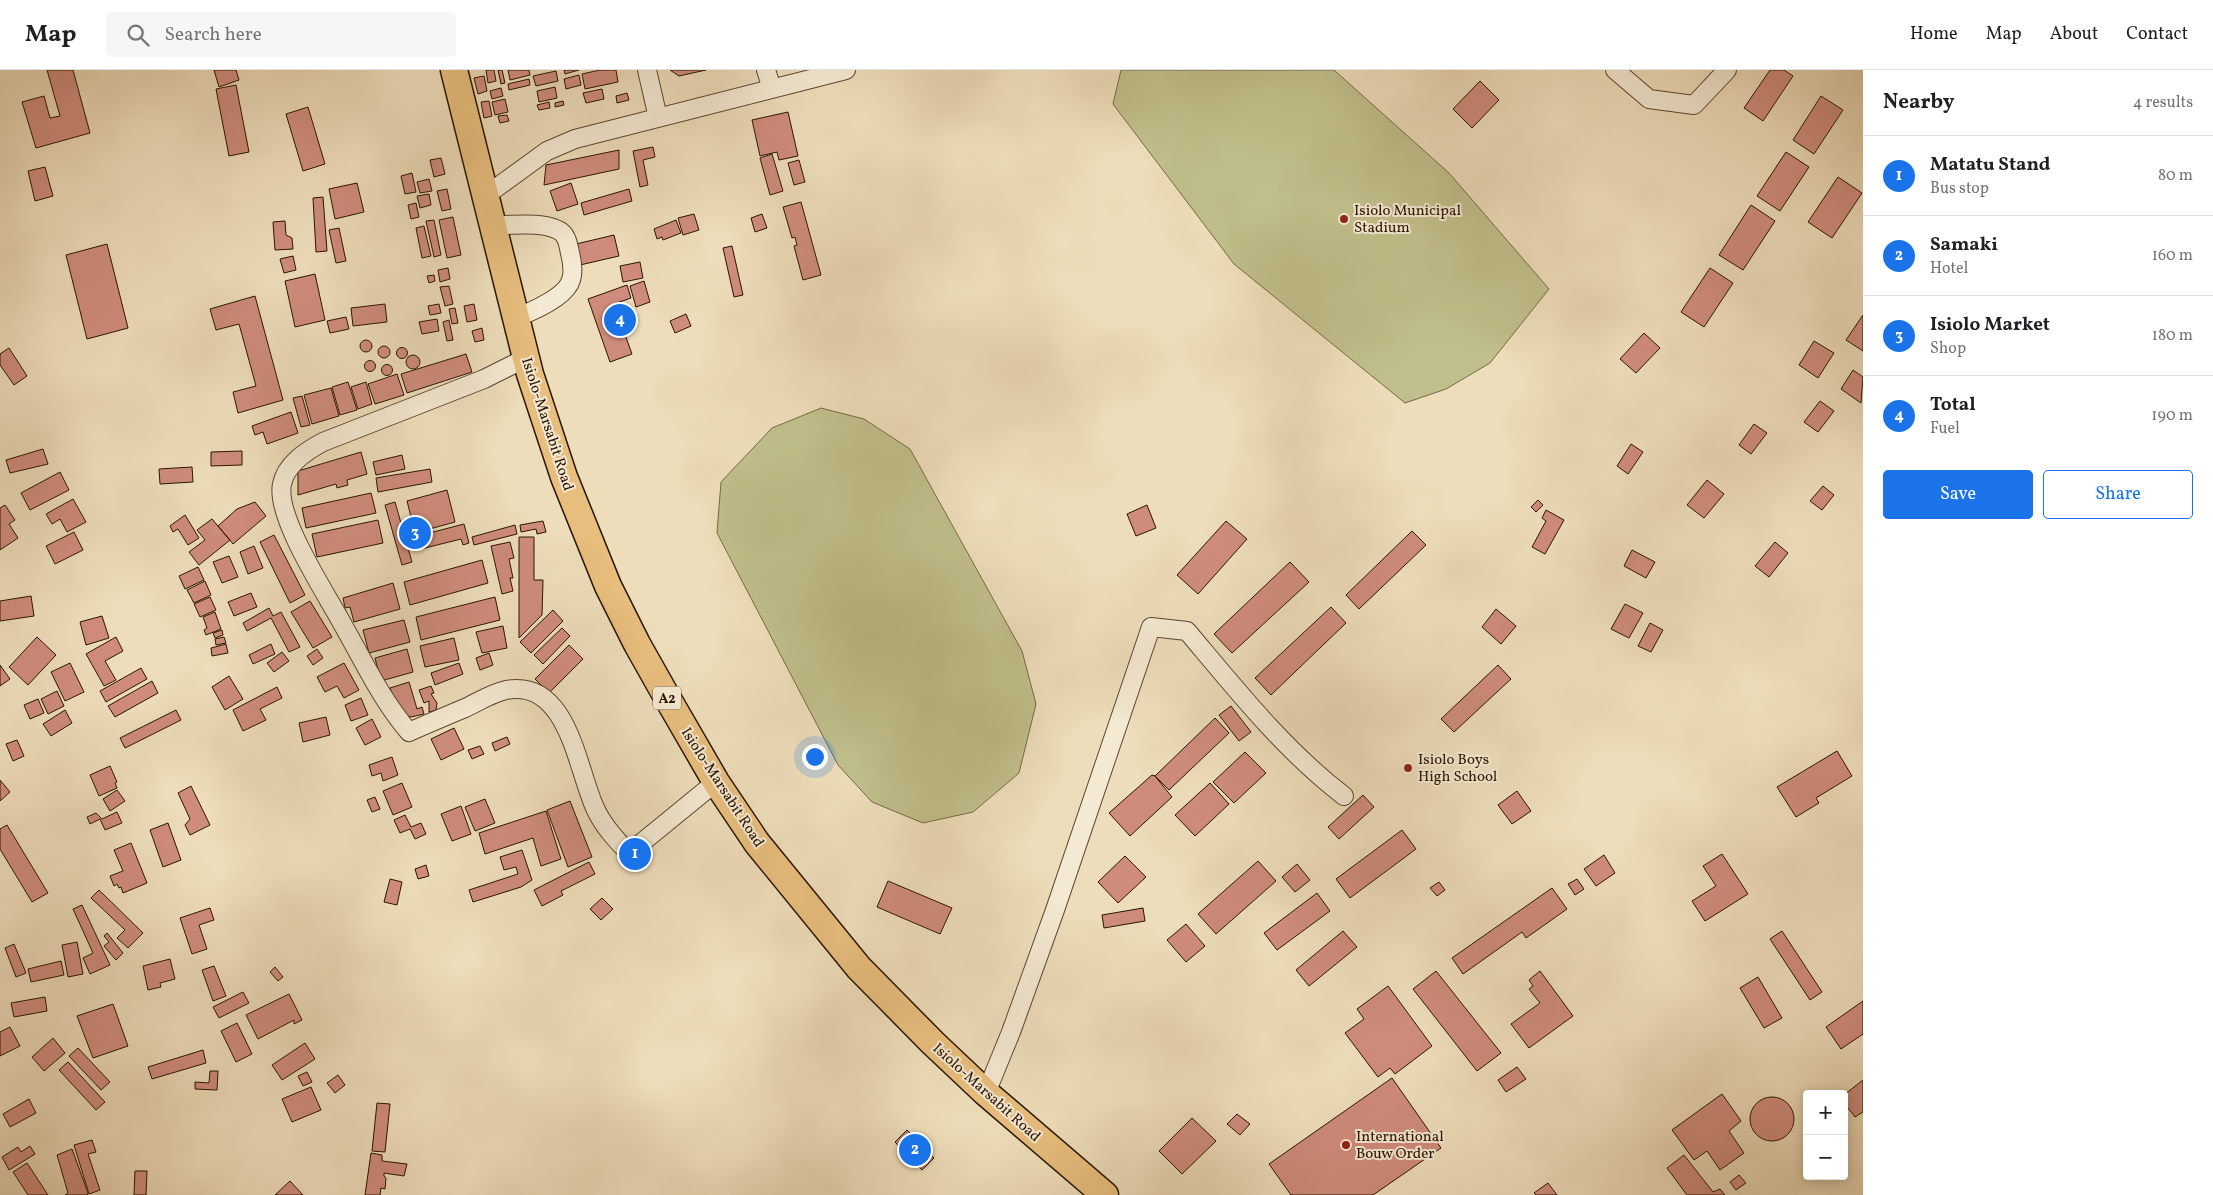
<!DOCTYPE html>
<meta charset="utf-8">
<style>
body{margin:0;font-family:Vollkorn,serif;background:#f6f6f6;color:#202124}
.controls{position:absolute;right:15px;bottom:15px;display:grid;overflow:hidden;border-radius:5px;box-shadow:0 2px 12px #0003}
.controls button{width:45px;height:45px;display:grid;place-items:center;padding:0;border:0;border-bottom:1px solid #e0e0e0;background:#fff;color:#202124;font:25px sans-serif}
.you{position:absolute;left:814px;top:686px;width:18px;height:18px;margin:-12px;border:4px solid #fff;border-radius:50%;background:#1a73e8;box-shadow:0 0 0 8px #1a73e833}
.badge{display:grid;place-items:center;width:32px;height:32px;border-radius:50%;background:#1a73e8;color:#fff;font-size:16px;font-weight:700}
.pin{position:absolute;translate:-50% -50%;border:2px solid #fff;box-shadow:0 1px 5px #0006}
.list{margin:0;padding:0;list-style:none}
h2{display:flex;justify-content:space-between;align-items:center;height:65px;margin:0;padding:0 20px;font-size:21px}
h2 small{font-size:16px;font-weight:400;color:#757577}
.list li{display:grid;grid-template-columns:32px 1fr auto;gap:15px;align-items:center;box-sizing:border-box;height:80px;padding:0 20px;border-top:1px solid #e0e0e0}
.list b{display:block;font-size:19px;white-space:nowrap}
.list p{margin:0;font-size:16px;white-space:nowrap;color:#757577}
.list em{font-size:16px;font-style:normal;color:#757577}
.actions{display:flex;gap:10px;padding:15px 20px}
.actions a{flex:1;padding:11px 0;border:1px solid #1a73e8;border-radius:5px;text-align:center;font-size:18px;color:#1a73e8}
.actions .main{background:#1a73e8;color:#fff}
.icon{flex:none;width:28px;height:28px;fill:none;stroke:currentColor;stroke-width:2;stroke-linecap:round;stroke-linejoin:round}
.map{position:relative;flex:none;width:1863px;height:1125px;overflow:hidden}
header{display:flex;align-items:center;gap:30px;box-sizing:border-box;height:70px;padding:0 25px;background:#fff;border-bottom:1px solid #e0e0e0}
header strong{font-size:24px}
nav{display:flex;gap:28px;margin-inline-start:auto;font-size:18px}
.search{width:350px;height:45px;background:#f6f6f6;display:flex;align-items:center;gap:12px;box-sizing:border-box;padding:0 18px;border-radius:5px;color:#757577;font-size:19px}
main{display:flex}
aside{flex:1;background:#fff}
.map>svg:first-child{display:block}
</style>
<header>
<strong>Map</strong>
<div class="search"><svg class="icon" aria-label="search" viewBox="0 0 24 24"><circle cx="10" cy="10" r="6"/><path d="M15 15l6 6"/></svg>Search here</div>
<nav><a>Home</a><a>Map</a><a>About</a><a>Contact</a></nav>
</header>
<main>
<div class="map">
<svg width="1863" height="1125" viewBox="0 0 1863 1125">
<rect width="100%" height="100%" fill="#eeddba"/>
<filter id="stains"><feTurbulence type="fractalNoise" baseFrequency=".004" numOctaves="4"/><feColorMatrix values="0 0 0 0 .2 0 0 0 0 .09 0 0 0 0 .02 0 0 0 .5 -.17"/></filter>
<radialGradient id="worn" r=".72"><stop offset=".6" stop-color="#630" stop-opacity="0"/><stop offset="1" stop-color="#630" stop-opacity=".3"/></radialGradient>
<path fill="#c0bf8b" stroke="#756a46" d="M1121,0H1334L1449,103L1549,219L1490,293L1446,319L1405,333L1234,194L1113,34Z
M821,338L864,349L910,379L1022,581L1036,634L1019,703L973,742L923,753L872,732L838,695L717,463L721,412L772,358Z"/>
<path fill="#cf8c7c" stroke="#2a1400" d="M47,0H73L90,63L36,78L22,32L44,26L50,48L60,46Z
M214,0H236L239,10L219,17Z
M486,0H494L496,11L488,13Z
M498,0H502L505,13L501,14Z
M508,0H529L530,5L510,10Z
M564,0H579L565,4Z
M600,0H616L618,12L585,19L582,4Z
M670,0H706L679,6Z
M1770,0H1784L1793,6L1763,51L1744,38Z
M556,1L558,11L536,16L533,6Z
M579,5L581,15L566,19L564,9Z
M484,6L487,21L478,24L474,8Z
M529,9L530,15L509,20L508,14Z
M1480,11L1499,30L1472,58L1453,39Z
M236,15L249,82L229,86L216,19Z
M555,17L557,28L539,32L537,21Z
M501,18L503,26L492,29L490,21Z
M602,19L604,29L586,33L583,23Z
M627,23L629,30L617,33L616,26Z
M1821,26L1843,40L1814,84L1793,70Z
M505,29L508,42L495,45L492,32Z
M489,31L492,46L484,48L481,32Z
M563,31L564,35L555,37V33Z
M549,32L550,38L539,40L537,35Z
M308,37L325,94L303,101L286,44Z
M788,42L798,86L779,90L777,82L760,86L752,50Z
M507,45L509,51L500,53L498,46Z
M653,77L655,87L643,90L648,115L640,117L633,81Z
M619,80V99L544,115L546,95Z
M1786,82L1809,97L1780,141L1757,126Z
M772,84L783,121L770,125L760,88Z
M441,88L445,104L434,107L430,90Z
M799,90L805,112L794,115L788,93Z
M45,97L53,126L35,131L28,101Z
M412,103L416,122L405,124L401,106Z
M1838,107L1862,123L1832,168L1808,152Z
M429,109L432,121L420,123L417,112Z
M357,113L364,142L335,149L329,119Z
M571,113L578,134L557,141L550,121Z
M447,119L451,139L442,141L437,121Z
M629,119L632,131L584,145L581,133Z
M429,124L431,135L420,138L417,126Z
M323,127L327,181L316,182L313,128Z
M801,132L821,205L803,210L794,176L797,175L795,167L792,168L783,137Z
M416,133L419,147L411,149L408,135Z
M1751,135L1775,151L1743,200L1719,185Z
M694,144L699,160L683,165L678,148Z
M762,144L767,158L755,162L751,148Z
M453,147L461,185L447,188L439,150Z
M434,150L441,185L434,187L426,151Z
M676,150L681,163L663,170L662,167L657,169L654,159Z
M285,151L286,165L292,168L293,179L275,180L273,152Z
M424,156L431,186L422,188L416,158Z
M339,158L346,191L336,193L329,160Z
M614,165L619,186L580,195L576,174Z
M107,174L128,258L87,269L66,185Z
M732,176L743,225L734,227L723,178Z
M293,186L296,200L284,203L280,189Z
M640,192L643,208L623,212L620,196Z
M448,198L450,209L440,212L438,200Z
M1710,198L1733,213L1704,257L1681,242Z
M315,204L325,250L295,257L285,211Z
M434,205L435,211L429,213L427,206Z
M644,211L650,232L636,237L630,216Z
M627,215L631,228L614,234L632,284L610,292L588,229Z
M449,216L453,234L445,236L440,217Z
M255,226L283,330L238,343L233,322L256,316L239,254L216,260L210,239Z
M385,234L387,252L353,256L351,238Z
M439,234L441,243L430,245L428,236Z
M474,234L477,250L467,252L464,236Z
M455,238L458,253L452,254L449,239Z
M686,244L691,256L675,263L670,251Z
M1863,245V281L1846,270Z
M346,247L349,259L330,263L327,251Z
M437,249L439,261L422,264L419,252Z
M449,250L453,270L447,271L443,252Z
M482,258L484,270L475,272L472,261Z
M1644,263L1660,278L1636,303L1620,289Z
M360 276a6 6 0 1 1 12 0a6 6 0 1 1-12 0Z
M1814,271L1834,283L1818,308L1799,295Z
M378 282a6 6 0 1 1 12 0a6 6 0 1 1-12 0Z
M396.5 283a5.5 5.5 0 1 1 11 0a5.5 5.5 0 1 1-11 0Z
M9,278L27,306L14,315L0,295V284Z
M466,284L472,302L407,323L401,304Z
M406 292a7 7 0 1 1 14 0a7 7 0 1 1-14 0Z
M364.5 296a5.5 5.5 0 1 1 11 0a5.5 5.5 0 1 1-11 0Z
M381.5 300a5.5 5.5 0 1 1 11 0a5.5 5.5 0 1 1-11 0Z
M1853,300L1863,307L1861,333L1841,319Z
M397,304L404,325L375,334L368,314Z
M348,312L357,340L340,345L332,317Z
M366,312L372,334L358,339L351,317Z
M331,318L339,346L312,354L304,325Z
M302,326L310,355L301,357L293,328Z
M1820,331L1834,341L1818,362L1804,352Z
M291,342L298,363L267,374L263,362L255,365L252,356Z
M1754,354L1767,363L1751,384L1739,375Z
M1631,374L1643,382L1628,404L1617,396Z
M43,379L48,394L10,403L6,390Z
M242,381V395L211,396V382Z
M361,382L367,404L347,410L348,415L337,418L336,414L298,425V401Z
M402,385L405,399L376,405L373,392Z
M192,397L193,412L160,414L159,399Z
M430,399L432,412L378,422L376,408Z
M60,402L69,420L30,440L21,423Z
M1707,410L1724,424L1704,448L1687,435Z
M1823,416L1834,425L1822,440L1810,431Z
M447,420L455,452L415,463L407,431Z
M371,423L376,443L306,458L302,438Z
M73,429L86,452L67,462L60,449L52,454L46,444Z
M1538,430L1543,435L1536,442L1531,437Z
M255,432L266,446L233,474L218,456L237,439Z
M395,432L412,492L402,495L385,435Z
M5,435L15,450L9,454L18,468L0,480V438Z
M1147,435L1156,458L1136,466L1127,444Z
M1546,440L1564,450L1545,484L1532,477L1546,451L1542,448Z
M185,445L199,468L188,475L178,459L173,462L170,456Z
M212,449L230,470L199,495L189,482L205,470L197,460Z
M378,450L383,473L317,487L312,464Z
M543,451L546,462L537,464L536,459L521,462L520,455Z
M1226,451L1247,469L1198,524L1177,505Z
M464,454L469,473L463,475L461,469L421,479L418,466Z
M515,455L517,464L474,475L472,467Z
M1412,461L1426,475L1359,539L1346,525Z
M74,462L83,480L55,494L46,476Z
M274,465L305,525L290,533L260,472Z
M519,467H534V510H543L542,545L519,568Z
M510,472L514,488L509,489L513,508H510L513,521L502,524L491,476Z
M1775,472L1788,483L1769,507L1755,496Z
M254,476L263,498L248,504L240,482Z
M1632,480L1655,492L1646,508L1624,496Z
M229,486L238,507L222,513L213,492Z
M482,490L488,513L410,535L404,512Z
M1290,492L1309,512L1232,583L1214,564Z
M198,497L204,510L185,519L179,506Z
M205,511L211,525L194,533L187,520Z
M393,513L400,539L354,552L350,537L345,538L343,528Z
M251,523L257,537L234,546L228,532Z
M31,526L34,546L0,551V531Z
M210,527L216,540L200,547L194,534Z
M495,527L500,550L421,570L416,547Z
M310,531L332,567L313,578L291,542Z
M1625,534L1643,543L1629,568L1611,559Z
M1331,537L1346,553L1271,625L1255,608Z
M269,538L273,546L281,542L300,577L289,582L271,548L247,561L243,553Z
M1496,539L1516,556L1501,574L1482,557Z
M553,540L563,551L531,583L520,572Z
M215,542L221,559L206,565L204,560L207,558L203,547Z
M102,546L109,568L86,575L80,552Z
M404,550L410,572L369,583L363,560Z
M1650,553L1663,560L1651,582L1638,576Z
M503,556L507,578L482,583L476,562Z
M562,558L570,566L543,594L534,585Z
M222,560L223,565L215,568L213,563Z
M37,567L56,585L28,615L9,597Z
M116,567L123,581L105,591L116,610L104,616L86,584Z
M224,567L226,573L216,575L215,569Z
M454,568L459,590L425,597L420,576Z
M226,574L228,583L212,586L211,578Z
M271,574L275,584L253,594L249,585Z
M569,575L583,589L549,623L535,609Z
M317,579L323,588L313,595L307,586Z
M407,579L413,602L381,611L375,588Z
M282,582L289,591L274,602L267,593Z
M489,583L493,595L480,600L476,588Z
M70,593L84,622L65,631L51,602Z
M344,593L359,620L344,628L337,616L325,622L317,607Z
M459,593L463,604L435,615L431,603Z
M0,595L10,609L0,616Z
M1498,595L1511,609L1454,662L1441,649Z
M141,598L147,609L106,632L100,621Z
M229,606L243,629L225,640L212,617Z
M152,611L158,623L115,647L108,636Z
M409,612L417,639L422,637L424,644L411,647L398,643L390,618Z
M431,616L434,623L431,624L437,633L436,640L429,642V631L424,633L419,620Z
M277,617L282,628L260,639L266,650L243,661L233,640Z
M57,621L64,636L48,644L41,629Z
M361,628L368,645L351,651L345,635Z
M38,629L44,643L30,649L24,635Z
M1231,636L1251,662L1239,671L1219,645Z
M65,640L72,653L51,666L43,654Z
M176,640L181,650L125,678L120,668Z
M326,647L330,665L303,672L299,653Z
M1215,648L1229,663L1169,720L1155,706Z
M372,649L381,667L365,675L356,658Z
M454,658L464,679L441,690L431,669Z
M507,667L510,674L495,681L492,673Z
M17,670L24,686L13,691L6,674Z
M480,676L484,684L472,689L468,680Z
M1837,681L1852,706L1816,728L1819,733L1796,747L1777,717Z
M1245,682L1266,703L1234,733L1213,712Z
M392,687L398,705L383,711L381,703L372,706L369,695Z
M110,696L117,712L115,713L117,718L99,726L90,705Z
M1152,705L1155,706L1172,727L1130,766L1109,743Z
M0,710L10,722L0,731Z
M402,713L412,737L393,745L383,721Z
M1210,713L1229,734L1195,766L1175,745Z
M191,716L210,755L190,765L185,755L190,749L178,723Z
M117,720L125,731L110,741L103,729Z
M1517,721L1531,741L1512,754L1498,735Z
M1363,725L1374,737L1339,769L1328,757Z
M375,727L380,739L372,742L367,730Z
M485,729L495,753L475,761L465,737Z
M570,731L592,787L568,797L547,740Z
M461,736L471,764L452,771L441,744Z
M546,741L561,789L541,796L533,768L485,784L479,763Z
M117,742L122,753L105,760L100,749L90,754L87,747L96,743L102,749Z
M405,745L411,757L421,753L426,764L415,769L410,759L400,763L394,750Z
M168,753L181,790L163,797L150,760Z
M7,755L48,823L32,832L0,779V759Z
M1402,760L1416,779L1350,828L1336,809Z
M131,773L147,813L123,823L121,817L119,818L117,814L114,816L110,806L123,801L114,780Z
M522,780L532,810L521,817L473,832L469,820L518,804L516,797L504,800L500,787Z
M1722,784L1748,824L1705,851L1692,831L1716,816L1703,796Z
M1604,785L1615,803L1596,816L1584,799Z
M1125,786L1146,807L1118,833L1098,812Z
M1258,791L1276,811L1216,864L1198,844Z
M589,792L595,804L561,821L563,825L542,836L534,820Z
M1297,794L1310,810L1295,822L1282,807Z
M426,795L429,806L418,809L415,799Z
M390,809L402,812L397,835L384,832Z
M1577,809L1584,819L1575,825L1568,814Z
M888,811L952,838L940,864L877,837Z
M1439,812L1445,820L1437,826L1430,818Z
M1552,818L1567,839L1526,868L1522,862L1463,904L1452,888Z
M99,820L143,863L128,878L117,868L125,860L91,828Z
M1317,823L1330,841L1277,880L1264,863Z
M602,828L613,839L601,850L590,839Z
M82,835L110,895L90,904L83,888L93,883L73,839Z
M210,838L214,850L199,855L207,879L192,884L180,848Z
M1143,838L1145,851L1104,858L1102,845Z
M1186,854L1205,876L1186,892L1167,870Z
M1343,861L1357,877L1309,916L1296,900Z
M1782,861L1822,922L1810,930L1770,869Z
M107,863L123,883L116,890L104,876L109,872L104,866Z
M77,872L83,904L68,907L62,875Z
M14,874L26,903L16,907L5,878Z
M170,889L175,909L160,913L161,917L148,920L143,896Z
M61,891L64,905L31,912L28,899Z
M214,896L226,926L213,931L202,900Z
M275,897L283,907L278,911L270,902Z
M1436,901L1501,983L1477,1001L1413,919Z
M1540,901L1573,946L1529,978L1511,954L1540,933L1529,919L1533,916L1529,910Z
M1758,907L1782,948L1764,958L1740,918Z
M1388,916L1432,976L1395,1004L1390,998L1378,1007L1345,963L1364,949L1357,939Z
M243,922L249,933L219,948L213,937Z
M289,924L302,950L294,954V950L258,969L246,945Z
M45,927L47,941L14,947L11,933Z
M1863,931V964L1841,979L1826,957Z
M113,934L128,976L93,988L77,946Z
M237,953L252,984L236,992L221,961Z
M10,957L20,976L0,986V962Z
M53,968L65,983L44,1001L32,987Z
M305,973L315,989L282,1010L272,995Z
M78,978L110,1012L101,1020L69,986Z
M203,980L206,993L152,1009L148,997Z
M68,992L105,1032L96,1040L59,1000Z
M1517,997L1526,1009L1506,1022L1498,1010Z
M210,1001H218L217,1020L195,1019V1012L209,1013Z
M307,1002L312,1012L303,1016L298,1006Z
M338,1005L345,1015L335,1023L327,1013Z
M1392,1008L1441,1078L1373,1125H1291L1269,1094Z
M1863,1010V1042L1855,1047L1844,1033V1025Z
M311,1017L321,1040L292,1052L282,1029Z
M1722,1024L1741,1051L1729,1061L1744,1083L1720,1100L1707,1081L1694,1090L1672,1060Z
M1750 1049a22 22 0 1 1 44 0a22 22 0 1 1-44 0Z
M29,1029L36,1043L10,1057L3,1044Z
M377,1033L390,1034L385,1082L372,1081Z
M1237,1044L1250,1054L1240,1065L1227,1054Z
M1192,1048L1216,1071L1182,1104L1159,1081Z
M907,1060L934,1088L922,1100L895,1072Z
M92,1070L96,1082L88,1084L100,1120L89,1124L74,1075Z
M30,1076L35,1084L9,1100L2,1087L18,1077L21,1082Z
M72,1079L88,1123L87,1125H65L68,1123L57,1085Z
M371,1083L382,1085V1091L407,1094L404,1106L384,1103V1106L386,1108L385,1119L381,1118L380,1125H365Z
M1684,1085L1713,1122L1720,1119L1725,1125H1687L1667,1098Z
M27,1093L48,1125H28L13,1102Z
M135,1101H147L146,1125H134Z
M1739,1105L1746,1113L1736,1120L1730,1112Z
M290,1111L303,1125H275Z
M1548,1113L1557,1125H1536L1534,1123Z"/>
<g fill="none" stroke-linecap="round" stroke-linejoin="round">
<defs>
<path id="minor" d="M647,0L658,48
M766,0L772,19
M1615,0L1649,29L1694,35L1727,0
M485,126L547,81L575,69L846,0
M492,155C512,156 539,151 558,160C567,164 568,174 570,183C572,191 574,201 571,210C566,227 531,242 515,248
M526,288L484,309L323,372C306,381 286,394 282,414C275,447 327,525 343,555C364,592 381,629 409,662C427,654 446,646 465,638C478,632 492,623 506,620C568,608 577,699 595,738C603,756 616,770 629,783L716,712
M986,1023L1011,962L1055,840L1151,557L1187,561C1235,618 1284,680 1344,726"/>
<path id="highway" d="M454,0L530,304L564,407L608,516L637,574L668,629L716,712L757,773L859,898L933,973L986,1023L1105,1125"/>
</defs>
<use href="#minor" stroke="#5b462e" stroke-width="20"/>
<use href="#highway" stroke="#2a1400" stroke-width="29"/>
<use href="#minor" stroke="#f4e9d2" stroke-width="18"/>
<use href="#highway" stroke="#e7be7d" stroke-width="26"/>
</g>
<g fill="#8f2418" stroke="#f4e9d2" stroke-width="2">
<circle cx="1344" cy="149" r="5"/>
<circle cx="1408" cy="698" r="5"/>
<circle cx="1346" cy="1075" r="5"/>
</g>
<g text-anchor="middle" stroke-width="4" stroke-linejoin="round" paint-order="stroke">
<rect fill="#f4e9d2" stroke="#67543f" stroke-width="1" x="653" y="616.5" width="28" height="23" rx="4"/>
<g font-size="14" font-weight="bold" fill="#2a1400">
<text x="667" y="633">A2</text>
</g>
<g font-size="15" fill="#2a1400" stroke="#f4e9d2" text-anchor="start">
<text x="1354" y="145">Isiolo Municipal<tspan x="1354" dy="17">Stadium</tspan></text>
<text x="1418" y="694">Isiolo Boys<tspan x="1418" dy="17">High School</tspan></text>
<text x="1356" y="1071">International<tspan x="1356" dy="17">Bouw Order</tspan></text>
</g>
<g font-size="15" fill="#2a1400" stroke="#f4e9d2">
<text transform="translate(548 354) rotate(72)" y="5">Isiolo-Marsabit Road</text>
<text transform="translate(723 717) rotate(57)" y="5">Isiolo-Marsabit Road</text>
<text transform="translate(987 1022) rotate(42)" y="5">Isiolo-Marsabit Road</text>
</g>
</g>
<rect width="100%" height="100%" filter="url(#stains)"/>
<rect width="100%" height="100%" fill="url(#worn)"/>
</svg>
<div class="controls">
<button>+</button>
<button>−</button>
</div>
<div class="you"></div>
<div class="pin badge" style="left:635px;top:784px">1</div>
<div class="pin badge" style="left:915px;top:1080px">2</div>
<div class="pin badge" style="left:415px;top:463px">3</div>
<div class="pin badge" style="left:620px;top:250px">4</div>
</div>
<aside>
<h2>Nearby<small>4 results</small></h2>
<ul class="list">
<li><span class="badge">1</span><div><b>Matatu Stand</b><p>Bus stop</p></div><em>80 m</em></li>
<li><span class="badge">2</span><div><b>Samaki</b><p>Hotel</p></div><em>160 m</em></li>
<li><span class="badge">3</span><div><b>Isiolo Market</b><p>Shop</p></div><em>180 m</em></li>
<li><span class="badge">4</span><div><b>Total</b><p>Fuel</p></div><em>190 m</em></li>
</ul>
<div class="actions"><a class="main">Save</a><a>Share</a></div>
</aside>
</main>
